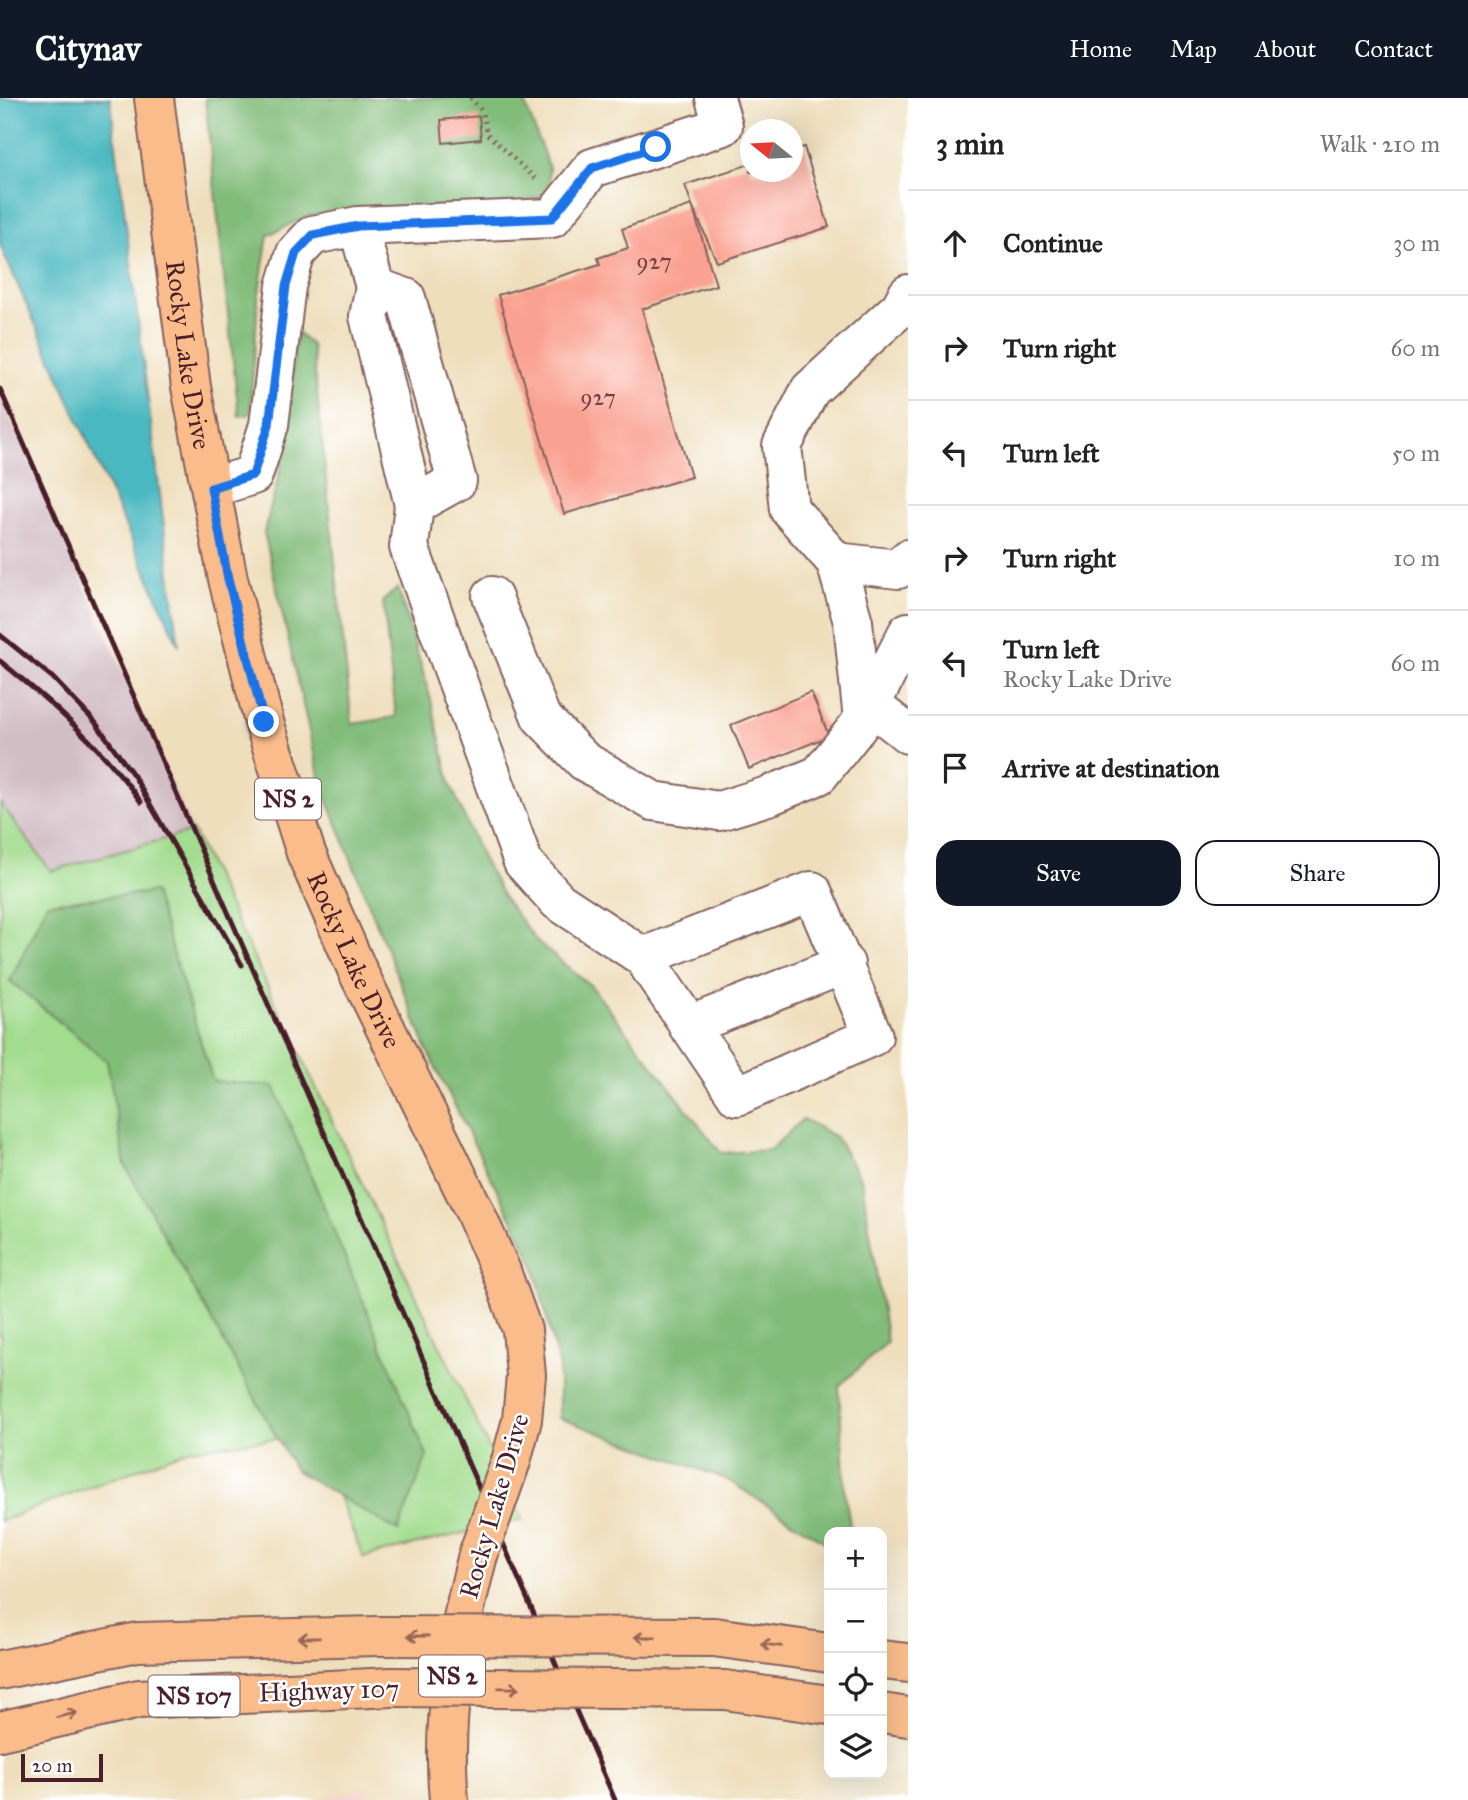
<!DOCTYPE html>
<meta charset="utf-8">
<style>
body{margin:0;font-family:"IM FELL Great Primer",serif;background:#f2f2f2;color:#222}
.controls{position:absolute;right:21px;bottom:21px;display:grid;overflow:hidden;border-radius:14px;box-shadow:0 7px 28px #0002}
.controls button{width:63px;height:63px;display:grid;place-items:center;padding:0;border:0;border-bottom:2px solid #e0e0e0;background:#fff;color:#222;font:35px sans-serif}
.compass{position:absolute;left:740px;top:21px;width:63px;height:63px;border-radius:50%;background:#fff;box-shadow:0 7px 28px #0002;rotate:288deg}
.scale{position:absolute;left:21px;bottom:18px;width:82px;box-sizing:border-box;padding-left:7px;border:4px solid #4a1f2b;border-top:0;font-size:19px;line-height:24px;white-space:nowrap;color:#4a1f2b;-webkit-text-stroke:5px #fff;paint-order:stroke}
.stop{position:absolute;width:21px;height:21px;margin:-16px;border:5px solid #1a73e8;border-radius:50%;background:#fff}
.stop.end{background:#1a73e8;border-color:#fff;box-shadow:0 2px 7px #0008}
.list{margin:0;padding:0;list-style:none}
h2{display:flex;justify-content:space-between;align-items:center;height:91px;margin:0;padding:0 28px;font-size:30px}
h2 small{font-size:23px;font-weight:400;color:#767676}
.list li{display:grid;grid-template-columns:46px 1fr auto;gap:21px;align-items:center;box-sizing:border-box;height:105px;padding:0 28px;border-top:2px solid #e0e0e0}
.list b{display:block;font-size:26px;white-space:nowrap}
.list p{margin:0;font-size:23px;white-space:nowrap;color:#767676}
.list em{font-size:23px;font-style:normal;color:#767676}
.actions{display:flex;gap:14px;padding:21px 28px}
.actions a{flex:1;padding:16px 0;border:2px solid #111827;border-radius:21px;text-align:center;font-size:24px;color:#111827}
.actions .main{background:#111827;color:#fff}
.icon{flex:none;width:38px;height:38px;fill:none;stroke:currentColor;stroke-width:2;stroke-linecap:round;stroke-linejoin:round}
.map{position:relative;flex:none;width:908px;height:1702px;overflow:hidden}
header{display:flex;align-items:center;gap:42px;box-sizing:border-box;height:98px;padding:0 35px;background:#111827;color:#fff}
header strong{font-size:33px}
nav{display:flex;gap:38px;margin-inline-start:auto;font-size:24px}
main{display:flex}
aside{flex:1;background:#fff}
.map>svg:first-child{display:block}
</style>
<header>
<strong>Citynav</strong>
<nav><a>Home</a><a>Map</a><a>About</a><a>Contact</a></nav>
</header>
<main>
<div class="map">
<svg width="908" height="1702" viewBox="0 0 908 1702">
<rect width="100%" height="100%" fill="#fff"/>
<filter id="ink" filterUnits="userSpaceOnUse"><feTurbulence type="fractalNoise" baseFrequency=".0143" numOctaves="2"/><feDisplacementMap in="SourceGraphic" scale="14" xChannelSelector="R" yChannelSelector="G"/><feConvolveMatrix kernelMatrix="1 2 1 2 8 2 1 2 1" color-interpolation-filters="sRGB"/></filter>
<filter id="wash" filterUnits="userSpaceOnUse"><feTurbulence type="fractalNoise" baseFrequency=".00686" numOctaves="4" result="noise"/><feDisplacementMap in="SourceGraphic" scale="28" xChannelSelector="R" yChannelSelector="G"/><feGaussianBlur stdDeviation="1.57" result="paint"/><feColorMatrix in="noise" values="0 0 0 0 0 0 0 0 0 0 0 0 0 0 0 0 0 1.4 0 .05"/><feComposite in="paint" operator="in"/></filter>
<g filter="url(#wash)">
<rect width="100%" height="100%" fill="#eedebc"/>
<path fill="#f7d0cf" d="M365,1691L367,1702H315Z"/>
<path fill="#d2bec5" d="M0,297L193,733L51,773L0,705Z"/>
<path fill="#a2dc8e" stroke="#767e5c" stroke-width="2" d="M0,705L51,773L193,733L523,1421L363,1459L314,1336L191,1351L0,1423Z"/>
<path fill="#81bc79" stroke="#666e52" stroke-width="2" d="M205,0H523L549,70V95L515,106L310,117L268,137L258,200L250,316L239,318Z
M297,234L312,248L352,626L396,619L383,503L398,490L431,602L450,685L481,758L504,800L538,845L591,888L721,1055L770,1052L803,1021L836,1039L862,1083L887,1244L839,1288L845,1395L851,1434H829V1447L726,1381L559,1320V1269L533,1163L427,952L321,686L264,434L279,378Z
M154,794L213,983L274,988L427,1358L398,1433L295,1372L125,1067L107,963L10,883L47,805Z"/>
<path fill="#49b8c0" stroke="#4a6c76" stroke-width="2" d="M0,0H110L179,548L0,147Z"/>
<g id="blocks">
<path fill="#faa292" d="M479,18L481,41L443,45L441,22Z
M804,49L829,129L717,164L692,107L716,187L642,211L691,379L564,416L498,197L600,166L598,160L628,150L622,131L692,107L685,87L750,66V74H792V52Z
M811,594L829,638L749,671L731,627Z"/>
</g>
</g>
<g filter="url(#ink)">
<use href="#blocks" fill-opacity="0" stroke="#83625e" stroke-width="2"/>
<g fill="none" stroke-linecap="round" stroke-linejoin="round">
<defs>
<path id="minor" d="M358,128L375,189L369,218L414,407L409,449L523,764L558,803L643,859L737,998L873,938L812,793L643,859
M375,189L406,200L457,383L414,407
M908,196L900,210L810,292L782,348L789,411L836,464L898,471L908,461
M211,390L253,377L269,327L286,188L296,155L313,137L358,128L552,120L592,70L723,28L715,0
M836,464L853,524L863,622
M492,498L541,619L584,663L653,703L719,713L771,697L819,677L863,622L908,534
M871,607L908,636
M688,928L845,866"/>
<g id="major">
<path id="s1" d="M154,0L191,289L228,481L264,624L306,755L359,876L474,1112L501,1173L522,1232L526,1277L522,1322L511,1363"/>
<path d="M449,1702C441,1618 457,1538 478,1457"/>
</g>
<path id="highway" d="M714,1539L829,1555
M882,1562L908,1565
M0,1572L138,1544L377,1538
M725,1592L829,1607
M882,1615L908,1619
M0,1633L139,1601L392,1589"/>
</defs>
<use href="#minor" stroke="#83625e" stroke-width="42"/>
<use href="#major" stroke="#83625e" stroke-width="42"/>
<use href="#highway" stroke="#83625e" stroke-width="42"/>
<path stroke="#83625e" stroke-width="4.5" stroke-dasharray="2 5" stroke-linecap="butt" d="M470,0L482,13L487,36L539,84"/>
<use href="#minor" stroke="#fff" stroke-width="38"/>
<use href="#major" stroke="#fabc8b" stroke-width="38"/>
<use href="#highway" stroke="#fabc8b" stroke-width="38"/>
<path stroke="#4a1f2b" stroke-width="5" d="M0,291L615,1702
M0,537L52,579L95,624L134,678L242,867
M0,563C51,604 103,650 141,704"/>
<defs>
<path id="major-bridge" d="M478,1457L511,1363"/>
<path id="highway-bridge" d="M377,1538L714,1539
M392,1589L725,1592"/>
</defs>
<use href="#major-bridge" stroke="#83625e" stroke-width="42" stroke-linecap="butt"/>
<use href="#highway-bridge" stroke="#83625e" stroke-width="42" stroke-linecap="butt"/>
<use href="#major-bridge" stroke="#fabc8b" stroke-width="38"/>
<use href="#highway-bridge" stroke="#fabc8b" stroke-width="38"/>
</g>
<defs><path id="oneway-shaft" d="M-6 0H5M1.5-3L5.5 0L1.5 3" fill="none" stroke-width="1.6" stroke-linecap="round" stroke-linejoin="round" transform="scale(1.75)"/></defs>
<g stroke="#996656">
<use href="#oneway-shaft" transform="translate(418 1538) rotate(-180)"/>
<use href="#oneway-shaft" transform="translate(645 1539) rotate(-180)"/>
<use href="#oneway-shaft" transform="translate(309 1540) rotate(179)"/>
<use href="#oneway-shaft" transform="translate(771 1547) rotate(-173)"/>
<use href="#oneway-shaft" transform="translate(509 1590) rotate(1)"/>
<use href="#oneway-shaft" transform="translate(67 1617) rotate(-13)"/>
</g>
</g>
<g fill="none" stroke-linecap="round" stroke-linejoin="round" filter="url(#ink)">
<path stroke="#1a73e8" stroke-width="9" d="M264,624L228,481L211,390L253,377L269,327L286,188L296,155L313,137L358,128L552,120L592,70L656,49"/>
</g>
<g text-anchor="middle" stroke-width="5" stroke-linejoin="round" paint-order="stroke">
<g font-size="23" fill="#764045">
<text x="654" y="171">927</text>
<text x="598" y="307">927</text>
</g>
<g fill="#fff" stroke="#80626b" stroke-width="2">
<rect x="255" y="680.5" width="66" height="41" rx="5"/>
<rect x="419" y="1557.5" width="66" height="41" rx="5"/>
<rect x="148.5" y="1577.5" width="91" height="41" rx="5"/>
</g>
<g font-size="24" font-weight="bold" fill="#4a1f2b">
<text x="288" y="709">NS 2</text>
<text x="452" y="1586">NS 2</text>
<text x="194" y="1606">NS 107</text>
</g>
<g font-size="26" fill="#4a1f2b" stroke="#fff">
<text dy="9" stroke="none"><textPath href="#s1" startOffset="259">Rocky Lake Drive</textPath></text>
<text dy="9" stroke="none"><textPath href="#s1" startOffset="889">Rocky Lake Drive</textPath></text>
<text transform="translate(494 1408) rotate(-74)" y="9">Rocky Lake Drive</text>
<text transform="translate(329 1592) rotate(-2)" y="9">Highway 107</text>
</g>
</g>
</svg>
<div class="controls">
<button>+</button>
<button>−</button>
<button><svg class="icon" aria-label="locate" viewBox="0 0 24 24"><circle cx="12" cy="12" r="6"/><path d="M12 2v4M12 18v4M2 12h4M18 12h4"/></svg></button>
<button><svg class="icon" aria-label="layers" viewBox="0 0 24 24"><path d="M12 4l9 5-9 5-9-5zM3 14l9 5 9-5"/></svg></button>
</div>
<svg class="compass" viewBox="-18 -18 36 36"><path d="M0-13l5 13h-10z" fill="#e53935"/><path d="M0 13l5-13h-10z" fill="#767676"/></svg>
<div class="scale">20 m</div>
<div class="stop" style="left:656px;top:49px"></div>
<div class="stop end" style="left:264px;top:624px"></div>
</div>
<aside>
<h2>3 min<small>Walk · 210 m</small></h2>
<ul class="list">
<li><svg class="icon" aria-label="ahead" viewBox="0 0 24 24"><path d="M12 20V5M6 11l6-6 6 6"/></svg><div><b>Continue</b></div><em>30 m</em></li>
<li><svg class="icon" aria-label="right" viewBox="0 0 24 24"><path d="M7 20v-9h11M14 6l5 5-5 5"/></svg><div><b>Turn right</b></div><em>60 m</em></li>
<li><svg class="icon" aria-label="left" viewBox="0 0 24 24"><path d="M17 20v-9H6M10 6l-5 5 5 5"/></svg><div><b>Turn left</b></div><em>50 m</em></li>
<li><svg class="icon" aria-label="right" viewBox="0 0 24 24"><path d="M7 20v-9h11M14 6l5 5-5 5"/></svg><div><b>Turn right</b></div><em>10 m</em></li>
<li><svg class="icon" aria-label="left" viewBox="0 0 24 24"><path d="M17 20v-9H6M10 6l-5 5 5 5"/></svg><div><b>Turn left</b><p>Rocky Lake Drive</p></div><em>60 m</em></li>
<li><svg class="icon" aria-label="arrive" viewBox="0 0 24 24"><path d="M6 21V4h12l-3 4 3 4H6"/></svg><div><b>Arrive at destination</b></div></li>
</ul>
<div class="actions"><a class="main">Save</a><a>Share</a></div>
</aside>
</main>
